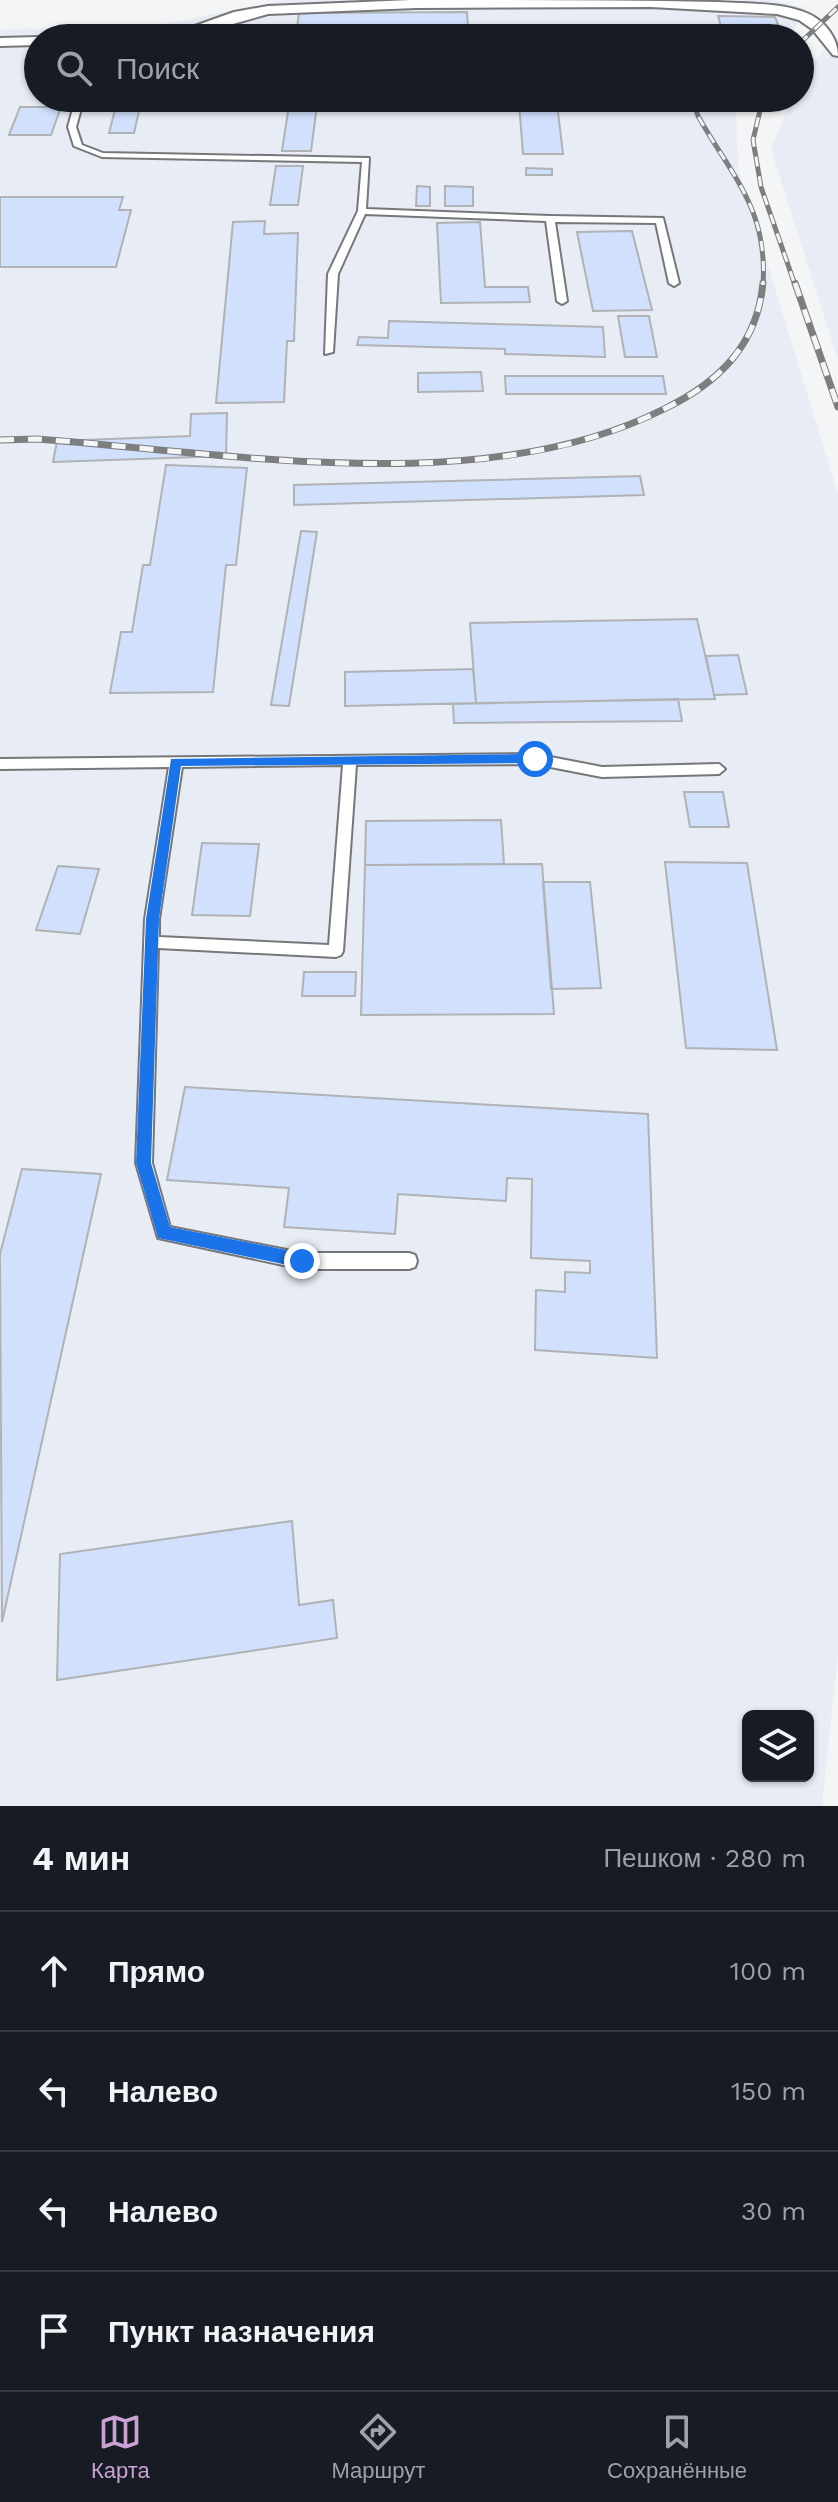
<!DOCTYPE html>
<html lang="ru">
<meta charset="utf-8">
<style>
body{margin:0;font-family:"Work Sans",sans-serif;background:#20242c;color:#f1f3f6}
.controls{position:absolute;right:24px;bottom:24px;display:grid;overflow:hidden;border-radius:12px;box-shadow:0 2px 6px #0004}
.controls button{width:72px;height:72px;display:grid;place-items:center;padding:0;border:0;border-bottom:2px solid #363941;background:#171b24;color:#f1f3f6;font:40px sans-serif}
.stop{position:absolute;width:24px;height:24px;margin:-18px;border:6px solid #1a73e8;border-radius:50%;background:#fff}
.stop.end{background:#1a73e8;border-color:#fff;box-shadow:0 2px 8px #0008}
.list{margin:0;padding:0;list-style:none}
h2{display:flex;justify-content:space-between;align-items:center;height:104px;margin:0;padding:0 32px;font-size:34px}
h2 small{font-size:26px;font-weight:400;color:#9ea1a6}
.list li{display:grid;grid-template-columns:52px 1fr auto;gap:24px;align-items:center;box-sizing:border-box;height:120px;padding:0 32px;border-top:2px solid #363941}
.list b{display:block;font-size:30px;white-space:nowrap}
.list em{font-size:26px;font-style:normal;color:#9ea1a6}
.icon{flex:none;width:44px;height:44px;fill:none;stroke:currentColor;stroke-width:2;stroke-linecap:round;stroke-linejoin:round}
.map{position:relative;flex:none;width:838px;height:1806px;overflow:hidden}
.search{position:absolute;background:#171b24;box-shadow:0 2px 6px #0004;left:24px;right:24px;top:24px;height:88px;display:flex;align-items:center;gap:20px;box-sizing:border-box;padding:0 28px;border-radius:44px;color:#9ea1a6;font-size:30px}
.sheet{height:584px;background:#171b24}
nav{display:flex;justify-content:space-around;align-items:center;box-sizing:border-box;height:112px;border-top:2px solid #363941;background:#171b24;font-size:22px;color:#9ea1a6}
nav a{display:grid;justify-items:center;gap:4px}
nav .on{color:#c9a2d3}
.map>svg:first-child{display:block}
</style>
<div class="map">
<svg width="838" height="1806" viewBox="0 0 838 1806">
<rect width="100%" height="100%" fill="#f4f5f7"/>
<path fill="#e7ecf5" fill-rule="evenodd" d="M285,0H773L806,8L788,38H38V98H745L736,111L738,168L838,494V1653L822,1806H0V29L148,27ZM748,1716H808V1776H748Z
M838,37V360L771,149L792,98H800L801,74Z"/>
<path fill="#d1e1fd" stroke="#b0b2b4" stroke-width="2" d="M467,12L468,27L297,28L299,13Z
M718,16L775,17L780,30H722Z
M118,98H142L134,133H109Z
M290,98H318L311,151H282Z
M507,98H569L570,103H557L563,154H523L519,103H507Z
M20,107H61L51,135H9Z
M276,166H303L298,205H270Z
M526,168L552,169V175H526Z
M417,186L430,187V206H416Z
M445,186L473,187V206H445Z
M0,197H123L119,210H131L116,267H0Z
M265,221L264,234L298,233L294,341H287L284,402L216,403L233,222Z
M480,222L485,287H528L530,302L441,303L437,223Z
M632,231L652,310L593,311L577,232Z
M618,316H649L657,357H625Z
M389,321L603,327L605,357L505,354V349L357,345L359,337L388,338Z
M481,372L483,391L418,392V373Z
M505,376H663L666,394H506Z
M227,413L226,456L53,462L57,441L190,436L191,414Z
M166,465L247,468L236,565H226L213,692L110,693L121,632H132L143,565H150Z
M640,476L644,495L294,505V485Z
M301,531L317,532L289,706L271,705Z
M697,619L715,699L476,703L470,623Z
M738,655L747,694L714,695L706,656Z
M473,669L476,703L345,706V672Z
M678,699L682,721L454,723L453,704Z
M684,792H723L729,827H690Z
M501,820L504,864L365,865L366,821Z
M202,843L259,844L250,916L192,915Z
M665,862L747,863L777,1050L686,1048Z
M542,864L554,1014L361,1015L365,865Z
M58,866L99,869L80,934L36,930Z
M543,882H590L601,988L551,989Z
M304,972H356L355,996H302Z
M185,1087L648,1114L657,1358L535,1350L536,1290L565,1292V1272L590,1273V1261L531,1258L532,1179L507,1178L506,1201L398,1194L395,1234L284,1227L289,1188L167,1180Z
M22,1169L101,1174L2,1622L0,1254Z
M292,1521L299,1605L333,1600L337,1638L57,1680L60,1554Z"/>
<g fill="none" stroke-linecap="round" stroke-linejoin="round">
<defs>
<path id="lane" d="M76,98H84L76,127L82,145L103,153L369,158L366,209L550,216L663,218L679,283L674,286L669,283L656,223L555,222L567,301L562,304L557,301L546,221L365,214L338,274L333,352L325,354L328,274L358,211L362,162L102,157L74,146L68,127Z
M535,754L602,767L719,764L725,769L719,774L602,777L535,764L356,765L343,951L341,955L336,957L158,948L152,1163L170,1227L302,1253H409L415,1255L417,1261L415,1267L409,1269H302L158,1238L136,1163L145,919L169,767L0,769V759ZM343,765L329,945L159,937V919L182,767Z"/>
<path id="street" d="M411,0C513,0 616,0 718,2C747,4 781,2 809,14C826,22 838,39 838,56L833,55L812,29L799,20L777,14L651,7L416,8L268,14L183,38H161L234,12L268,6Z
M0,38L38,37L43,38H38V45L0,46Z"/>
</defs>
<use href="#lane" stroke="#767779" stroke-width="4"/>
<use href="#street" stroke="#767779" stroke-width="4"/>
<use href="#lane" fill="#fff" fill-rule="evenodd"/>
<use href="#street" fill="#fff" fill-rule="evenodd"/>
<defs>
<path id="rail-far1" d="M800,43L838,7
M692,98L698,116C733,178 768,209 763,285
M763,98L753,140L761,187L795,285"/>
<path id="rail" d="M795,283L838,407
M0,440L37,439C231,453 484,500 664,409C718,383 757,346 763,283"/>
</defs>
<use href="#rail-far1" stroke="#7d7e80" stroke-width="5"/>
<use href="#rail" stroke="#7d7e80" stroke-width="7"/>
<use href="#rail-far1" stroke="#f4f5f7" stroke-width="3" stroke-dasharray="10" stroke-linecap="butt"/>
<use href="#rail" stroke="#f4f5f7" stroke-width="5" stroke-dasharray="14" stroke-linecap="butt"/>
</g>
<path fill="#1a73e8" d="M535,754L541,759L535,763L181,766L159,919L151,1163L170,1227L302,1253L309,1261L302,1268L158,1238L136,1163L146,919L171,759Z"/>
</svg>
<div class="controls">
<button><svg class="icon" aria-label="layers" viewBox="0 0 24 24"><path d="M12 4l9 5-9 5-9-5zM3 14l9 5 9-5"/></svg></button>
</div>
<div class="stop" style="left:535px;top:759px"></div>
<div class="stop end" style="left:302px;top:1261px"></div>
<div class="search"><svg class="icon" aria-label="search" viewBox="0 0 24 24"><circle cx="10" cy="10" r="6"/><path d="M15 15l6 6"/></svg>Поиск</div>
</div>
<section class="sheet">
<h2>4 мин<small>Пешком · 280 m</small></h2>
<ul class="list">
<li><svg class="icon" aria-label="ahead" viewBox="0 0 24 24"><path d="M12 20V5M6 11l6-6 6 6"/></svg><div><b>Прямо</b></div><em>100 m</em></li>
<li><svg class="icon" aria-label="left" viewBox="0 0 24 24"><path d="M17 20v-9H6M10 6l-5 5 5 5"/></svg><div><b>Налево</b></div><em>150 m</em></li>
<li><svg class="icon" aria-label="left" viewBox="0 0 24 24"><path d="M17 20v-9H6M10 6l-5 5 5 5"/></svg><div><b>Налево</b></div><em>30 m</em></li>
<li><svg class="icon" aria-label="arrive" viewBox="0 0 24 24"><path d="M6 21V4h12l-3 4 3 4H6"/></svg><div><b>Пункт назначения</b></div></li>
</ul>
</section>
<nav>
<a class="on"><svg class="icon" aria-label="map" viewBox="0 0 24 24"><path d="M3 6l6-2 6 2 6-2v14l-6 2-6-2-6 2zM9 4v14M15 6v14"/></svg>Карта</a>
<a><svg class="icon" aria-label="directions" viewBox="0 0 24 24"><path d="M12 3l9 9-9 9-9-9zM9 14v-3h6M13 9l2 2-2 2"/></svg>Маршрут</a>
<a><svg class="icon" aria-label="saved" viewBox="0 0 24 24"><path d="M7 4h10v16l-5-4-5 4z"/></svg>Сохранённые</a>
</nav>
